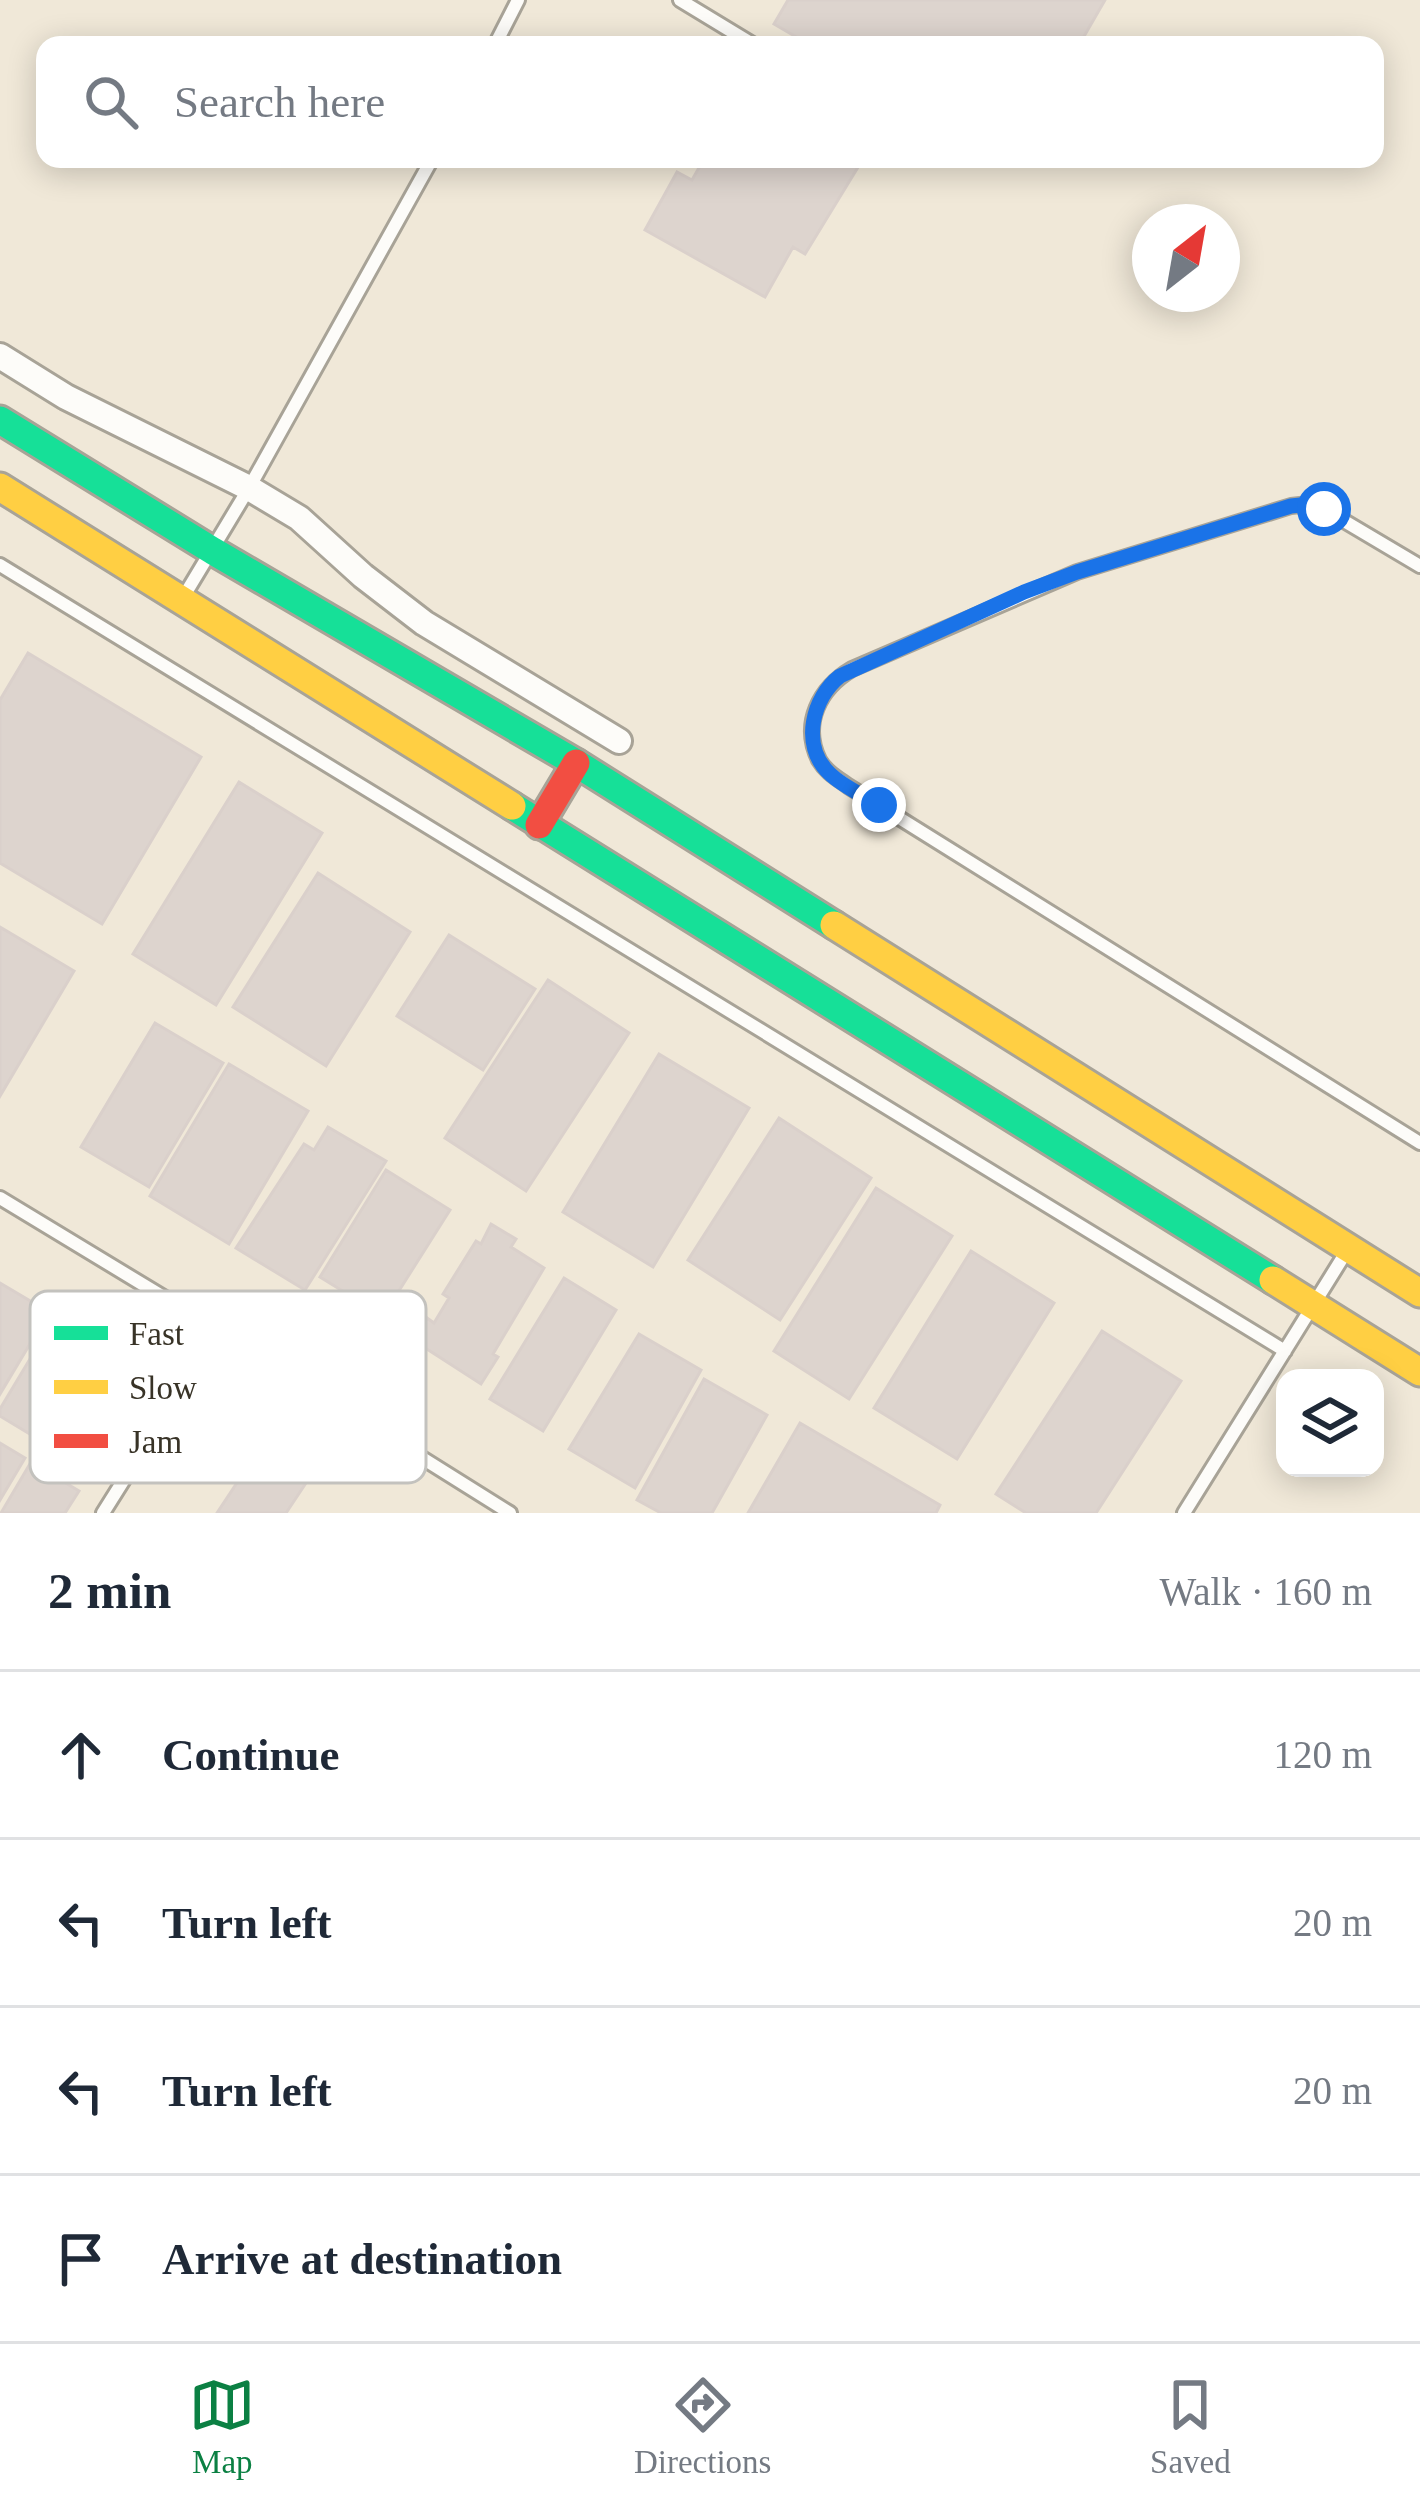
<!DOCTYPE html>
<meta charset="utf-8">
<style>
body{margin:0;font-family:"Times New Roman",serif;background:#f6f6f7;color:#1f2937}
.controls{position:absolute;right:36px;bottom:36px;display:grid;overflow:hidden;border-radius:24px;box-shadow:0 6px 30px #0003}
.controls button{width:108px;height:108px;display:grid;place-items:center;padding:0;border:0;border-bottom:3px solid #e0e1e3;background:#fff;color:#1f2937;font:60px sans-serif}
.compass{position:absolute;left:1132px;top:204px;width:108px;height:108px;border-radius:50%;background:#fff;box-shadow:0 6px 30px #0003;rotate:31deg}
.stop{position:absolute;width:36px;height:36px;margin:-27px;border:9px solid #1a73e8;border-radius:50%;background:#fff}
.stop.end{background:#1a73e8;border-color:#fff;box-shadow:0 3px 12px #0008}
.list{margin:0;padding:0;list-style:none}
h2{display:flex;justify-content:space-between;align-items:center;height:156px;margin:0;padding:0 48px;font-size:51px}
h2 small{font-size:39px;font-weight:400;color:#747a83}
.list li{display:grid;grid-template-columns:78px 1fr auto;gap:36px;align-items:center;box-sizing:border-box;height:168px;padding:0 48px;border-top:3px solid #e0e1e3}
.list b{display:block;font-size:45px;white-space:nowrap}
.list em{font-size:39px;font-style:normal;color:#747a83}
.icon{flex:none;width:66px;height:66px;fill:none;stroke:currentColor;stroke-width:2;stroke-linecap:round;stroke-linejoin:round}
.map{position:relative;flex:none;width:1420px;height:1513px;overflow:hidden}
.search{position:absolute;background:#fff;box-shadow:0 6px 30px #0003;left:36px;right:36px;top:36px;height:132px;display:flex;align-items:center;gap:30px;box-sizing:border-box;padding:0 42px;border-radius:24px;color:#747a83;font-size:45px}
.sheet{height:828px;background:#fff}
nav{display:flex;justify-content:space-around;align-items:center;box-sizing:border-box;height:168px;border-top:3px solid #e0e1e3;background:#fff;font-size:33px;color:#747a83}
nav a{display:grid;justify-items:center;gap:6px}
nav .on{color:#0b8043}
.map>svg:first-child{display:block}
</style>
<div class="map">
<svg width="1420" height="1513" viewBox="0 0 1420 1513">
<rect width="100%" height="100%" fill="#f0e8d8"/>
<path fill="#ddd4ce" stroke="#dad0cb" stroke-width="3" d="M788,0H1105L1079,45H810L774,24Z
M704,159H863L805,254L793,247L765,297L645,230L677,172L692,180Z
M28,653L201,757L102,924L0,863V700Z
M239,782L322,833L216,1005L133,954Z
M318,873L410,932L326,1066L233,1007Z
M0,927L74,971L0,1096Z
M449,935L535,989L483,1070L397,1016Z
M548,980L629,1033L526,1191L445,1138Z
M155,1023L223,1063L149,1187L81,1147Z
M659,1054L749,1108L653,1267L563,1212Z
M229,1064L308,1111L229,1244L150,1196Z
M779,1118L871,1178L780,1320L688,1260Z
M328,1127L386,1161L305,1290L236,1248L304,1144L314,1150Z
M386,1170L450,1210L383,1316L320,1277Z
M876,1188L952,1236L849,1399L774,1351Z
M491,1224L516,1239L511,1247L544,1268L493,1354L498,1357L481,1384L413,1340L427,1318L434,1323L449,1298L443,1294L476,1241L481,1244Z
M971,1251L1054,1303L957,1459L874,1408Z
M564,1278L616,1310L543,1431L490,1399Z
M0,1283L49,1312L0,1394Z
M57,1314L103,1341L43,1442L0,1416V1409Z
M1102,1331L1181,1381L1096,1513H1026L996,1494Z
M639,1334L701,1370L635,1488L569,1449Z
M704,1379L767,1415L712,1513H661L637,1500Z
M800,1423L940,1505L936,1513H748Z
M0,1443L25,1458L0,1500Z
M262,1445L310,1477L286,1513H217Z
M31,1462L79,1491L65,1513H1Z"/>
<g fill="none" stroke-linecap="round" stroke-linejoin="round">
<defs>
<path id="lane" d="M680,0L754,45
M495,45L518,0
M0,565L1285,1351
M1420,566L1324,509L1309,504L1291,506L1077,572L852,669C820,688 801,723 819,760C826,772 837,778 848,786L1420,1143
M184,596L249,488L432,159
M0,1198L218,1330L510,1513
M103,1513L218,1330
M1184,1513L1348,1249"/>
<path id="street" d="M0,356L66,397L249,488L299,518L363,576L424,623L619,741"/>
<path id="fast" d="M0,420L213,551L576,763L834,925
M512,806L1273,1280"/>
<path id="slow" d="M0,487L512,806
M834,925L1420,1293
M1273,1280L1420,1372"/>
<path id="jam" d="M539,825L576,763"/>
</defs>
<use href="#lane" stroke="#a8a397" stroke-width="18"/>
<use href="#street" stroke="#a8a397" stroke-width="30"/>
<use href="#fast" stroke="#a8a397" stroke-width="33"/>
<use href="#slow" stroke="#a8a397" stroke-width="33"/>
<use href="#jam" stroke="#a8a397" stroke-width="33"/>
<use href="#lane" stroke="#fdfcf9" stroke-width="12"/>
<use href="#street" stroke="#fdfcf9" stroke-width="24"/>
<use href="#fast" stroke="#16e098" stroke-width="27"/>
<use href="#slow" stroke="#ffcf43" stroke-width="27"/>
<use href="#jam" stroke="#f24e42" stroke-width="27"/>
</g>
<g fill="none" stroke-linecap="round" stroke-linejoin="round">
<path stroke="#1a73e8" stroke-width="15" d="M879,805C862,795 842,786 829,773C800,745 813,697 840,676L1024,592L1077,572L1291,506L1310,504L1324,509"/>
</g>
<rect x="30" y="1291" width="396" height="192" rx="18" fill="#fff" stroke="#c3c2be" stroke-width="3"/>
<rect x="54" y="1326" width="54" height="14" fill="#16e098"/>
<rect x="54" y="1380" width="54" height="14" fill="#ffcf43"/>
<rect x="54" y="1434" width="54" height="14" fill="#f24e42"/>
<g font-size="33" fill="#383327">
<text x="129" y="1345">Fast</text>
<text x="129" y="1399">Slow</text>
<text x="129" y="1453">Jam</text>
</g>
</svg>
<div class="controls">
<button><svg class="icon" aria-label="layers" viewBox="0 0 24 24"><path d="M12 4l9 5-9 5-9-5zM3 14l9 5 9-5"/></svg></button>
</div>
<svg class="compass" viewBox="-18 -18 36 36"><path d="M0-13l5 13h-10z" fill="#e53935"/><path d="M0 13l5-13h-10z" fill="#747a83"/></svg>
<div class="stop" style="left:1324px;top:509px"></div>
<div class="stop end" style="left:879px;top:805px"></div>
<div class="search"><svg class="icon" aria-label="search" viewBox="0 0 24 24"><circle cx="10" cy="10" r="6"/><path d="M15 15l6 6"/></svg>Search here</div>
</div>
<section class="sheet">
<h2>2 min<small>Walk · 160 m</small></h2>
<ul class="list">
<li><svg class="icon" aria-label="ahead" viewBox="0 0 24 24"><path d="M12 20V5M6 11l6-6 6 6"/></svg><div><b>Continue</b></div><em>120 m</em></li>
<li><svg class="icon" aria-label="left" viewBox="0 0 24 24"><path d="M17 20v-9H6M10 6l-5 5 5 5"/></svg><div><b>Turn left</b></div><em>20 m</em></li>
<li><svg class="icon" aria-label="left" viewBox="0 0 24 24"><path d="M17 20v-9H6M10 6l-5 5 5 5"/></svg><div><b>Turn left</b></div><em>20 m</em></li>
<li><svg class="icon" aria-label="arrive" viewBox="0 0 24 24"><path d="M6 21V4h12l-3 4 3 4H6"/></svg><div><b>Arrive at destination</b></div></li>
</ul>
</section>
<nav>
<a class="on"><svg class="icon" aria-label="map" viewBox="0 0 24 24"><path d="M3 6l6-2 6 2 6-2v14l-6 2-6-2-6 2zM9 4v14M15 6v14"/></svg>Map</a>
<a><svg class="icon" aria-label="directions" viewBox="0 0 24 24"><path d="M12 3l9 9-9 9-9-9zM9 14v-3h6M13 9l2 2-2 2"/></svg>Directions</a>
<a><svg class="icon" aria-label="saved" viewBox="0 0 24 24"><path d="M7 4h10v16l-5-4-5 4z"/></svg>Saved</a>
</nav>
